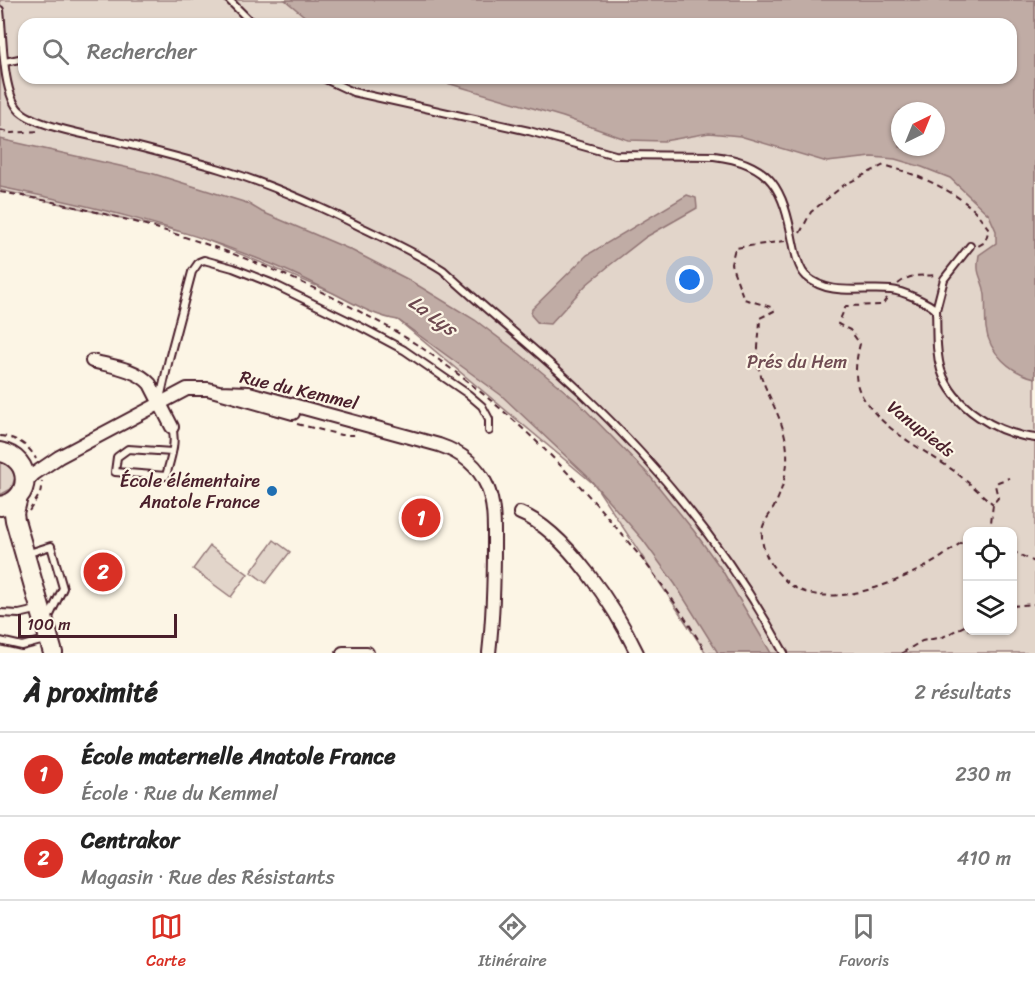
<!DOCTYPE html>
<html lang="fr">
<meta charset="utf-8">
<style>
body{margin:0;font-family:Sriracha,sans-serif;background:#f6f6f6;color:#222}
.controls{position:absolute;right:18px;bottom:18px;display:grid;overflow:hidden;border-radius:12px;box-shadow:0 2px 4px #0004}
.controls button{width:54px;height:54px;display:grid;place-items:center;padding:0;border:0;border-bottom:2px solid #e0e0e0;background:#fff;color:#222;font:30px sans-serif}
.compass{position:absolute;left:891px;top:102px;width:54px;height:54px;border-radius:50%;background:#fff;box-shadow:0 2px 4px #0004;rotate:43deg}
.scale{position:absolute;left:18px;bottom:15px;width:159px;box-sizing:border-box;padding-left:6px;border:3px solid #4a1f2b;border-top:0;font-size:16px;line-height:21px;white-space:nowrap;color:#4a1f2b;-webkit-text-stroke:4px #fcf5e5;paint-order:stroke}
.you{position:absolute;left:690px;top:280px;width:21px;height:21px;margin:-15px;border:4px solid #fff;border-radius:50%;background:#1a73e8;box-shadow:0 0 0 9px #1a73e833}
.badge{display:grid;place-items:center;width:39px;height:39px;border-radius:50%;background:#d93025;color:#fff;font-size:20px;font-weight:700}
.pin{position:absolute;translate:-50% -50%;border:3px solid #fff;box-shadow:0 2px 6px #0006}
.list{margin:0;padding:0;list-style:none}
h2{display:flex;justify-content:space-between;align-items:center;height:78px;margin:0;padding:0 24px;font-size:26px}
h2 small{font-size:20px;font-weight:400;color:#767676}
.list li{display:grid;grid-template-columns:39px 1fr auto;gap:18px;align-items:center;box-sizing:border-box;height:84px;padding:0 24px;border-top:2px solid #e0e0e0}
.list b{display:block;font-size:22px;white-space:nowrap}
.list p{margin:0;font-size:20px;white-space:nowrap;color:#767676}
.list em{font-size:20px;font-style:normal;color:#767676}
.icon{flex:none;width:33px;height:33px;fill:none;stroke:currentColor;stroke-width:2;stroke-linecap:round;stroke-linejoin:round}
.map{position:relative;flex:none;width:1035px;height:653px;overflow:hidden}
.search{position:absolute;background:#fff;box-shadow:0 2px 4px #0004;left:18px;right:18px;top:18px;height:66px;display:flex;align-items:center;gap:15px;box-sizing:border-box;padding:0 21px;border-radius:18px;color:#767676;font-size:22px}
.sheet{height:246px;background:#fff}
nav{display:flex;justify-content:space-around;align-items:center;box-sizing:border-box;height:84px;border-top:2px solid #e0e0e0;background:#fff;font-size:16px;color:#767676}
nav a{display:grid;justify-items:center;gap:3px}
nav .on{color:#d93025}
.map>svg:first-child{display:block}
</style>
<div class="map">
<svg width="1035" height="653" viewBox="0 0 1035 653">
<rect width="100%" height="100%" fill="#fcf5e5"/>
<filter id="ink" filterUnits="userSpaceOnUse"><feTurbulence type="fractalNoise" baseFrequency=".0167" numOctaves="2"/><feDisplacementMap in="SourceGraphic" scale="12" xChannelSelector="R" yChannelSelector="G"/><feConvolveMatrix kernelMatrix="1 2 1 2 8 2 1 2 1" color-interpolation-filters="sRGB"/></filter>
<g filter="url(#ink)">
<path fill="#e2d5ca" stroke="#967a7a" stroke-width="1.5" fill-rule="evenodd" d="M0,0H1035V653H706L595,485L398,320L195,235L0,190ZM24,24H1011V78H24ZM900,111H936V147H900ZM968,532H1012V630H968Z
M0,461L11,467L15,478L11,489L0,495Z
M274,540L290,552L266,583L251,572Z
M210,546L248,574L231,597L193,569Z"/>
<path fill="#c0aca5" stroke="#917474" stroke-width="1.5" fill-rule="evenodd" d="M285,0H1035V378C1011,373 989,353 986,328C985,317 986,306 985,295C983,276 975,278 979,255L996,243V231L989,215L950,178L922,167L895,159L872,157L827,162L740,136L709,133L664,141L628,140L563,117L430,78H1011V24H314ZM900,111H936V147H900Z
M0,139L151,173L247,203L262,212L349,249L409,280L475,320L520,354L578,402L649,475L694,531L722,570L771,653H718L675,584L643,540L587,476L501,395L398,320C372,316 350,301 327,290C304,278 280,267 256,258C173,225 87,205 0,187Z
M687,195L696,198L697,208L646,237L610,265L586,285L550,324L538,323L531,315L532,309L587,255Z"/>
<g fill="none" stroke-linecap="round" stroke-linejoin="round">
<defs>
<path id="lane" d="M229,0L253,24
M0,10C3,36 2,94 20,111C36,126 92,136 115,141C150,150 186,159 220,169C270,184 317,205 363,228C390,241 418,254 443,270C488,312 536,349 580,391C661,468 731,555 784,653
M5,62L24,58
M323,78L353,92L529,131L615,155L714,156C772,163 783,189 793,242C795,252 798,268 806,276C829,297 862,287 891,290C902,291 928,302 936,310C937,330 935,350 941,370C953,408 998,434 1035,438
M936,310L944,279L970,246
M160,399L169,359L192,272L199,262L204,260L233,268L271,283L359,326L404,350L468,394L482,406L489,419V431
M172,452L128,449L117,457L115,472L166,476C170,460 177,443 172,427
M26,554L51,546L63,588L48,619
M0,613L19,614L32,611
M0,641L22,646L41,641"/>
<path id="street" d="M92,361C111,366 137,369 150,384L172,427
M219,392L249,393L439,445C460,452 478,465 487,486C495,505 494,526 494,546C494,582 493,617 489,653
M24,484L34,474L59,457L187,389H208L293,413
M520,513C566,531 616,609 637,653
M343,653H367"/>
<path id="primary" d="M0,452C33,458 33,501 0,506
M18,497L14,513L15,520L53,653"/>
</defs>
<use href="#lane" stroke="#4a1f2b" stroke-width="10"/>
<use href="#street" stroke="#4a1f2b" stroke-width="16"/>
<use href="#primary" stroke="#4a1f2b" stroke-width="22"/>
<path stroke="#4a1f2b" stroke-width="2" stroke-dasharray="6 4.5" stroke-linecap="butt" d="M0,130L11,133L39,131
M0,192C123,213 245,250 355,309C379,322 403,335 425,350C494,398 554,454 608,518C645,561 679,604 706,653
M800,233L811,212L844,185L884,165C915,174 949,187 974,210C979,215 984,223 989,229L985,242L978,246
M785,241L735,248L731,264L744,299L771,307L774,311L760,318C760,332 755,360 760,373C771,406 789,425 787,463C786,476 780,496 774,507C770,515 763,522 762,531C761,550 769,563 781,576C816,618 899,583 937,560C948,553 956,545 968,539
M898,284C913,272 921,277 937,275
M887,298L882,305L846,306L838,324L850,330L860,344C856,359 853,380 861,394C881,430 922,448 954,471C967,481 980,493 993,504
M297,424L341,435H356
M0,436C16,437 29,445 36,459
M29,511L40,494L42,481
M990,532L993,504L998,498L995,485L998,482L1009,478
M1012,551L1035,562
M1012,606L1035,604
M902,653L922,641L943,637L968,624"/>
<use href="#lane" stroke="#fcf5e5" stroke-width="6"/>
<use href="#street" stroke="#fcf5e5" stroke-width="12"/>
<use href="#primary" stroke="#fcf5e5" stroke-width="18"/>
</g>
</g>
<circle fill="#1f6fb2" stroke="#fcf5e5" stroke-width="2" cx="272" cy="491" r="6"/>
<g text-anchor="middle" stroke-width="4.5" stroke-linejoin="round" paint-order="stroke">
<g font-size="18" fill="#704c53" stroke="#fcf5e5">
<text x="797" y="368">Prés du Hem</text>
</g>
<g font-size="18" fill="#4a1f2b" stroke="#fcf5e5">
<text transform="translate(299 390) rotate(13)" y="6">Rue du Kemmel</text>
<text transform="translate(921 429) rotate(38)" y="6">Vanupieds</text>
</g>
<g font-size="18" fill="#4a1f2b" stroke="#fcf5e5" text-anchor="end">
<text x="260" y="487">École élémentaire<tspan x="260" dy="21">Anatole France</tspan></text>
</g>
<g font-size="20" font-style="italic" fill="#6d4950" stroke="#fcf5e5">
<text transform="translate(433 315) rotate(36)" y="7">La Lys</text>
</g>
</g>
</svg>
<div class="controls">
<button><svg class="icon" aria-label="locate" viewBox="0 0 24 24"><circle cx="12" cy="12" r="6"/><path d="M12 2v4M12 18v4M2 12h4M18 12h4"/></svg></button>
<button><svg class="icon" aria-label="layers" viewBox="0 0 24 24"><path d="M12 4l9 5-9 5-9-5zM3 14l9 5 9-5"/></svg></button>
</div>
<svg class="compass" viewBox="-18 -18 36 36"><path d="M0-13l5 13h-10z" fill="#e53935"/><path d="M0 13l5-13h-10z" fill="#767676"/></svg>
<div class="scale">100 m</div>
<div class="you"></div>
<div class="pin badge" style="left:421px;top:518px">1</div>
<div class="pin badge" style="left:103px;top:572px">2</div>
<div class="search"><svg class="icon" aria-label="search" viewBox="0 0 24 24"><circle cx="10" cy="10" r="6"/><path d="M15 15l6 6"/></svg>Rechercher</div>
</div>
<section class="sheet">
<h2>À proximité<small>2 résultats</small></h2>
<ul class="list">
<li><span class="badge">1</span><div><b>École maternelle Anatole France</b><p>École · Rue du Kemmel</p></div><em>230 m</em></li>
<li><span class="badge">2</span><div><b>Centrakor</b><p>Magasin · Rue des Résistants</p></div><em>410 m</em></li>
</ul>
</section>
<nav>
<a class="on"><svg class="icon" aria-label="map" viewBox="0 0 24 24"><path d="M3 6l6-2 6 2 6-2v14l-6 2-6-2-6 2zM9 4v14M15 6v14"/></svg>Carte</a>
<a><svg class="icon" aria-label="directions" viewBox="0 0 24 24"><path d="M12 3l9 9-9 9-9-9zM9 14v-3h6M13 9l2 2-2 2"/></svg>Itinéraire</a>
<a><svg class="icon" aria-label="saved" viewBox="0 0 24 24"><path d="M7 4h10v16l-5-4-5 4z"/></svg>Favoris</a>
</nav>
